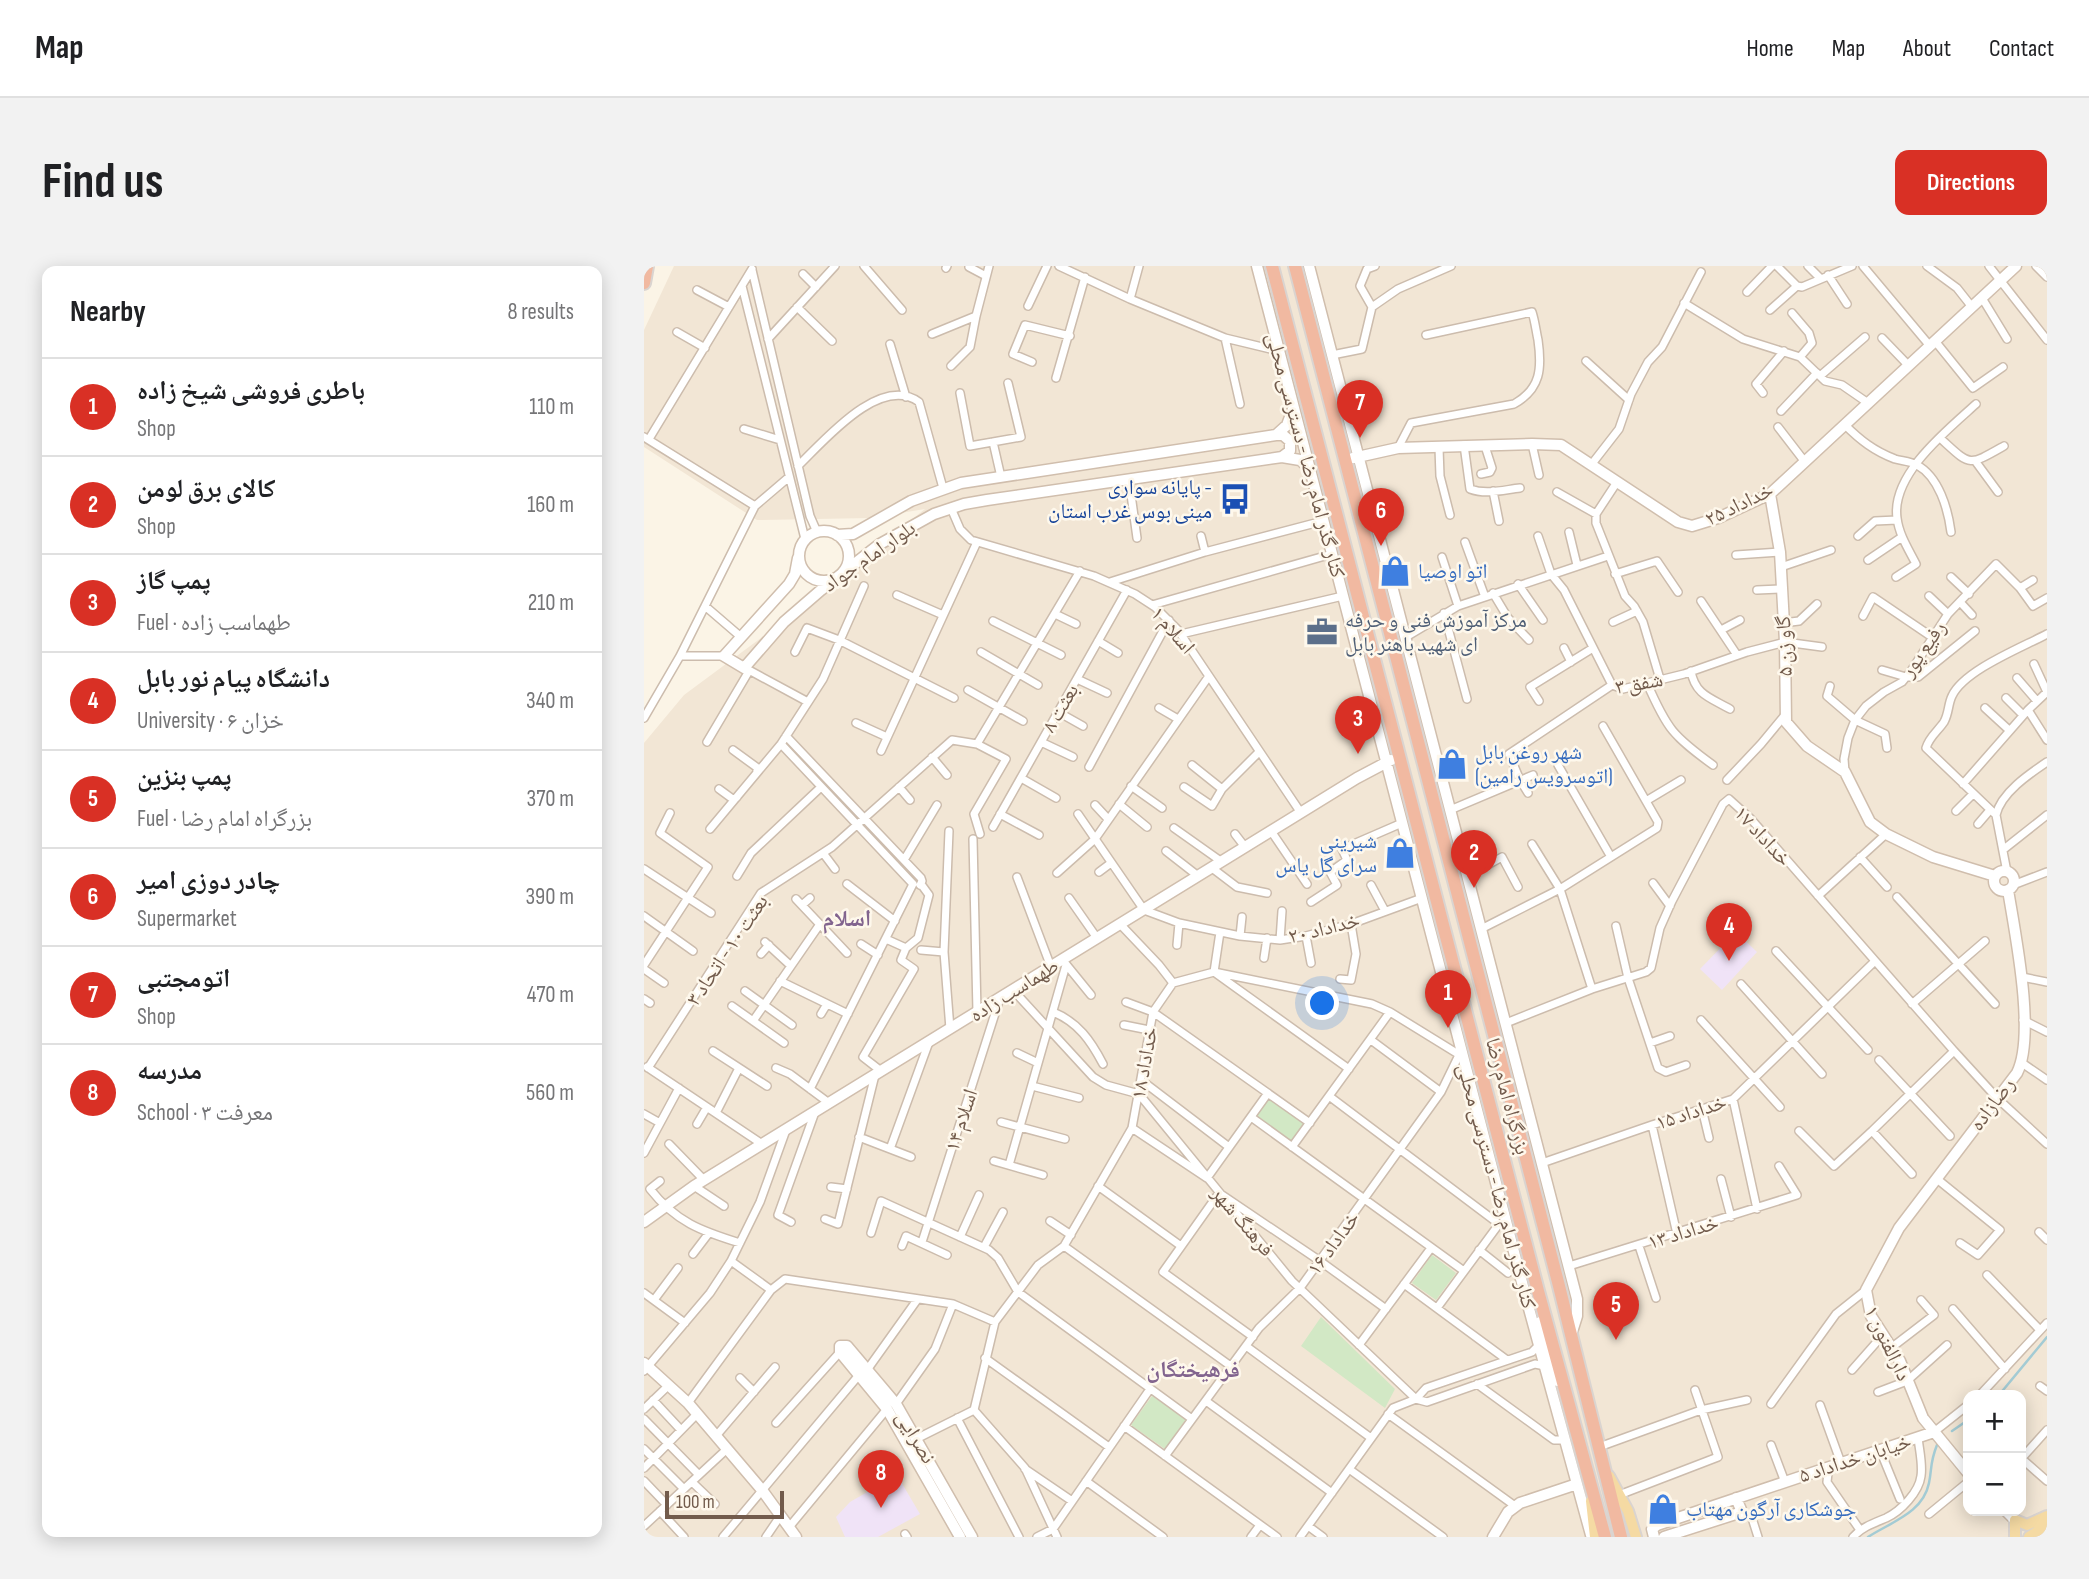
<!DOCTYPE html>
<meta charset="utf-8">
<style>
body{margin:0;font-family:"Sofia Sans Condensed","Noto Naskh Arabic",sans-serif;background:#f2f2f2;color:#202124}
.controls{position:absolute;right:21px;bottom:21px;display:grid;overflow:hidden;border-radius:14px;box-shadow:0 4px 18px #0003}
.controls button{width:63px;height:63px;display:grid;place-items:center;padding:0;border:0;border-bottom:2px solid #e0e0e0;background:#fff;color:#202124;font:35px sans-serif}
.scale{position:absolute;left:21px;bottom:18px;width:119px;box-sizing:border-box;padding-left:7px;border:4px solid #725b4c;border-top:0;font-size:19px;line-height:24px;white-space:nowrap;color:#725b4c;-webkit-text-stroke:5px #fef8ec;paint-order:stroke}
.you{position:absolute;left:679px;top:738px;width:24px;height:24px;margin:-18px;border:5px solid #fff;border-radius:50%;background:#1a73e8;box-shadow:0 0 0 10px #1a73e833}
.badge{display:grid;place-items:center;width:46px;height:46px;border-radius:50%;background:#d93025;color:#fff;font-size:23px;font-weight:700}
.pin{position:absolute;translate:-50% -58px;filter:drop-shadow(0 2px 4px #0008)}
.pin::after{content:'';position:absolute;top:37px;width:24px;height:21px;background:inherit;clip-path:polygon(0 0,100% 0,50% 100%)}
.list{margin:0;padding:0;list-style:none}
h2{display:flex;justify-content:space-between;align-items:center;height:91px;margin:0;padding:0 28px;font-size:30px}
h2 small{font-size:23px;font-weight:400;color:#757577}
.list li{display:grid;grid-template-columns:46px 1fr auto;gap:21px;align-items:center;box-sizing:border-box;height:98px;padding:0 28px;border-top:2px solid #e0e0e0}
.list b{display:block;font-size:26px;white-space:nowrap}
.list p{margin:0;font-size:23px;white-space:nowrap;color:#757577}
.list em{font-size:23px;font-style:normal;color:#757577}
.map{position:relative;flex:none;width:1403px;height:1271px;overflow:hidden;border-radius:14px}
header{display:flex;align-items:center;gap:42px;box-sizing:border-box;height:98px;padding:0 35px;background:#fff;border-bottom:2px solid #e0e0e0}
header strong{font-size:33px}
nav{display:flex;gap:38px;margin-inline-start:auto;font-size:24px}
.intro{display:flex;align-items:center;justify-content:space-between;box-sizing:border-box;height:168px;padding:0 42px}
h1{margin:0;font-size:49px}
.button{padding:18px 32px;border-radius:14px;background:#d93025;color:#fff;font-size:24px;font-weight:700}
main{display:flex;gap:42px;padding:0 42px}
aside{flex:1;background:#fff;border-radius:14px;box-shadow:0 4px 18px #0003}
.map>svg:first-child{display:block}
</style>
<header>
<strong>Map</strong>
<nav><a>Home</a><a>Map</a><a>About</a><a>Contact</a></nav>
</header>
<div class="intro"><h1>Find us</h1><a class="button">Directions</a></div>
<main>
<aside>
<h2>Nearby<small>8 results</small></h2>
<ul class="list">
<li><span class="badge">1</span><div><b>باطری فروشی شیخ زاده</b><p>Shop</p></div><em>110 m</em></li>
<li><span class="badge">2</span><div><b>کالای برق لومن</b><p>Shop</p></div><em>160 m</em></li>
<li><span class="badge">3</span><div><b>پمپ گاز</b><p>Fuel · طهماسب زاده</p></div><em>210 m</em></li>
<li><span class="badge">4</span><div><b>دانشگاه پیام نور بابل</b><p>University · خزان ۶</p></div><em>340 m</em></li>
<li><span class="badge">5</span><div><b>پمپ بنزین</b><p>Fuel · بزرگراه امام رضا</p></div><em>370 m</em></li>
<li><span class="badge">6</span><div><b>چادر دوزی امیر</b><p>Supermarket</p></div><em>390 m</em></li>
<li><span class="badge">7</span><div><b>اتومجتبی</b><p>Shop</p></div><em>470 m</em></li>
<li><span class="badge">8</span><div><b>مدرسه</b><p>School · معرفت ۳</p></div><em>560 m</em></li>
</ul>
</aside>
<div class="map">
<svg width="1403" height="1271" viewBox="0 0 1403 1271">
<rect width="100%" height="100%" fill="#fbf4e6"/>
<path fill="#f2e6d5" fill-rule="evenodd" d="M30,0H1403V1271H0V477L40,429L144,352L281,243L226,252L113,254L0,181V64ZM1324,1129H1377V1245H1324Z"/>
<path fill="#f0e3f7" d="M1092,666L1113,686L1078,724L1056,703Z
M253,1209L276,1248L234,1271H201L192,1251L206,1236Z"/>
<path fill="#d2e8c5" d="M625,833L660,858L648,876L612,851Z
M788,989L812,1007L792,1034L768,1017Z
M677,1051L751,1123L741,1142L657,1080Z
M508,1130L542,1153L521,1183L487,1159Z"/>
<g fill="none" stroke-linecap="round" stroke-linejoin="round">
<path stroke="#a3cbd4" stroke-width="2.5" d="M1355,1129L1403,1071
M1308,1165L1324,1154
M1224,1271C1247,1256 1279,1247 1285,1217C1288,1202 1286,1196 1293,1179"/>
<defs>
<path id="street" d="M220,0L258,44
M415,0L486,33L581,72L635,85
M1133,0L1153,20L1158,21L1208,0
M1164,0L1176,12
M1219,0L1286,80
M1283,0L1313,22L1328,41
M1345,0L1403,74
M1392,0L1403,11
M325,1L342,10
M302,2L303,0
M108,4L166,250L173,266
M159,8L172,21
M1184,9L1203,38
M98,20L161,273
M53,24L85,41
M1103,26L1128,0
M1338,32L1363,73
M486,33L495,0
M1040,37L1099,73L1156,91L1181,115L1198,119L1224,137
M384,40L403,0
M153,41L188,75
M728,41L716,20L723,3L731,0
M1126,44L1153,20
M1148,47L1165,67L1168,77L1156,91
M33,66L61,82
M288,68L332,50
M581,72L596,138
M1238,72L1265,100
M124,73L191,0
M1291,75L1329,122L1359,101
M246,78L262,131
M688,89L718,83L728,41L754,23L807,0
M942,95L985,134
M388,96L369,88L381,59L426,70
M307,100L326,81L332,50L345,0
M1176,110L1221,71
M412,112L441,11
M316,127L326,180L377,171L364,117
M1119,127L1112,118L1140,85
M1137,145L1173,107
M1201,159C1216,174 1230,185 1251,193C1258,195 1266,195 1273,199C1295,211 1304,243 1307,266
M1134,161L1161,196
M100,163L136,174
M0,171L111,240
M1296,172C1327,200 1323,201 1360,180
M5,173L108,3
M349,176L357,211
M888,178L895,209
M820,179L826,223C842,229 859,224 876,222
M754,182L767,157L870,138C897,123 898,102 894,74C892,65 891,55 888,46L782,69
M795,182L796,210L806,249
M1332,196L1354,226
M947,199L975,163L987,128L1004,96L1018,81L1057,6
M154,200C180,175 236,108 275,136L299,222
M837,208L846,206L848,202L841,180
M485,214L493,272
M973,216L952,248V257L981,330L990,340L999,356L1016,413
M849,225L855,255
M913,226L952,248
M307,242L316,263L327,274L450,310L491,328L511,341L534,364L657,547
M925,266L933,299
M557,270L561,286
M894,270L907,308L920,324L968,419
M1214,270L1231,255L1253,254
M821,276L841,331
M1092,289L1136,286
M798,291L814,340
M1224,294L1258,271
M1137,301L1187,284
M971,308L1013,295L1034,326
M1252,311L1272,298C1265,284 1255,269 1253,252C1247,209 1302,165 1332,138
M1307,311L1325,328
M466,316L561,286L679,255
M874,318L899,354
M1376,322L1389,314
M1113,324L1138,323
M849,327L864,352L885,374
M253,329L299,349
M1285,330L1304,348
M1057,335L1093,389
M1316,336L1328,349
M508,339L688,288
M61,340L97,371
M800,347L823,433
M411,348L432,358
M1219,350L1229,331L1288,371
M349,355L417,389
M969,356L993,345
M1139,357L1155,355L1173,338
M1077,364L1096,354
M537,368L699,330
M762,371L814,340L964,290
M454,375L474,387
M920,382L927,396
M151,386L163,362L195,374L310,432
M337,386L394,419
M80,390H36L111,240L145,211
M1390,398L1403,426
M103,403L164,436
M1238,404L1262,411H1274L1331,365
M1047,405C1051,429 1067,432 1086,443
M1373,412L1393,435
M433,413L463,427
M1003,417C1023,463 1029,470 1069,499
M1186,420L1183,430L1211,454L1241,468L1243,482
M324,424L379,455
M1362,432L1379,449
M895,435L886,421L949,382
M515,442L534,453
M1341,442L1365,464
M1384,444L1403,474
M414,446L439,460
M0,452L36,390
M212,457L243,471
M142,470L277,612L278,615L276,619
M63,476L105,405
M397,476L429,491
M137,478L269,618
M333,478L436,305
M89,484L115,503L113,505
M237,485L333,276
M288,491L303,509
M548,499L578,523
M914,499L967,591
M445,501L525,354
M1201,506L1200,493L1204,472L1211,454L1222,440L1240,426L1258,416L1267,405L1304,348L1352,298L1376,322L1389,340L1403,332
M377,512L412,532
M1083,514L1117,478L1141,449
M1319,518L1384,444L1403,426
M487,520L518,542
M255,521L266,534
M540,521L568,540L578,523L615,486
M75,523L90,534L93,531
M884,527L876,514L865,488L968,419L979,423L1040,408L1103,386L1141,376L1178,381
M1002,535L1037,514
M475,538L503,561
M451,539L464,553
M806,544L889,509
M1312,545L1329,528
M356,548L395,569
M434,548L500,644L535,657L596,670L636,674L662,670L707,658L778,632
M1352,549L1282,482C1285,471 1294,465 1300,456C1305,447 1304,438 1308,430C1320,404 1379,381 1403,368
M1334,558L1346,544
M349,561L483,324
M530,562L578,596
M66,563L137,478L179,413L220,320
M305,565L300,686L306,763
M627,565L663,618
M591,568L601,581
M329,573L333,746
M888,578L916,623L948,723
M1360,583L1403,549
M522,585L554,610
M179,587L191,603
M1216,591L1243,621
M260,594L293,539
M568,602L593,621L623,627
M0,603L67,647
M455,606L467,597
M1363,606L1352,549C1357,527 1385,508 1403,496
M413,607L451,573L565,410
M93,610L107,587L177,521
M824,610L858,591L874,621
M373,611L407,701
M1009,617L1026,640
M203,618L251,655
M727,619L741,645
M1369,619L1403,606
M1174,630L1242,568
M1253,631L1351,738
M425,632L453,672
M152,633L203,687
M667,636L693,619L686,606L703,594L698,583L758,557
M158,639L166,632
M0,650L49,685
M476,658L515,699L529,717
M972,660L984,712L1014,802L1022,806L1042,799
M837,663L916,623L1013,562L1014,556L959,460
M576,666L570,706L705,803
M596,670L598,651
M662,670L667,697
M242,673L262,682
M636,674L638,645
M121,676L147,700
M217,678L234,689
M533,679L535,657
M277,684L300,686
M1132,685L1224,784
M117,688L125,679
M620,692L623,672
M421,697L447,729
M0,699L64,601L16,567L26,547
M0,703L20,717
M1378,711L1403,716
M696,713L707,714L712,688L707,658
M136,715L204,748
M1097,718L1178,808
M369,724L449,811L462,819L495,828L648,1015L772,1133
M101,725L148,759
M0,733L6,737
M482,736L509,746L666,857
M1268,738L1341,675
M88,740L140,777
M409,746C434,756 447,775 459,798
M177,748L183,738
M1057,754L1136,841
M1379,754L1403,766
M109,755L176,658
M862,757L948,723L1002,706L1007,702L1016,662L1028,635L1079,538L1085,533L1107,553L1310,785L1353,832L1403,878
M480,759L505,764
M727,774L797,826
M1006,777L1026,770
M69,785L123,820
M373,787L394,797
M1235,794L1306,870
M1378,797L1403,814
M3,801L118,878
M4,802L117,627L188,581L308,474L333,478L362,493L330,548L336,568
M132,802L146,808L185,837
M237,805L219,791L270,703L257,694L262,682L274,672L285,629L277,618
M497,814L585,881
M388,820L435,832
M166,823L269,618
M685,830L855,958L793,1042
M1089,833L1113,943
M1058,843L1065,872
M72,847L95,802
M0,848L16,857
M607,851L820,1005
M357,856L421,873
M53,858L63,841
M1008,859L1033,968
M488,862L563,912L624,827
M1155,865L1190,900L1228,865L1310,785
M1228,865L1268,908
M215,871L267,891
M25,878L60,914
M648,881L746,746
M246,883L285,776
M0,887L35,822
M350,895L399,909
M898,897L1008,859L1089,833L1230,696
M365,899L422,699
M1077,913L1087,951
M1293,913L1356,964L1334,989L1316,977
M16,915L6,923C32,956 57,965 96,977
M50,920L80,940
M454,920L537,980
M187,921L203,923
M181,953L194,958L231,809
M406,955L427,969
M147,956L134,949L171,846
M1395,966L1403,974
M227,967L237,935L345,984L354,992L374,1026L548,1153
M316,971L335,929
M278,976L356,732
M258,980L262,970L303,989
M420,980L588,1101
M995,980L1012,1032
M340,981L359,946
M835,984L864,1007
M49,988L65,967
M87,995L127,1024
M925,1000L1153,929L1135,900
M1343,1009L1395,1063
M760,1018L863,1094
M0,1027L41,1057
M10,1034L34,1002
M1309,1043L1361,1103
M609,1071L519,1006L575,927L676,995L742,1043
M715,1079L787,982
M895,1079L888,1086L782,1122L772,1133L783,1136L891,1098L901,1100
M602,1080L727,1172
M1247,1082L1290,1049L1277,1034
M341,1092L465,1181
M223,1104L273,1034
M1208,1104L1238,1070
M0,1105L66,1027L87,995L116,936L142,864
M96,1112L110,1126
M833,1118L910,1174H921
M1396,1120L1403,1125
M1234,1126L1263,1115L1303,1079
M1336,1129L1403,1057
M9,1134L37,1164
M562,1135L688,1227
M44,1137L127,1024L141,1013L309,1038L351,1056
M252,1138L291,1083L309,1038
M1127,1138L1192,1048L1222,1024
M1176,1139L1197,1197
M0,1143L25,1119
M330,1144L351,1056L394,999L420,980L488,862L509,746L529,717L570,706L728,738L746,746L819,791
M330,1144L381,1202L413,1271
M744,1148L871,1240
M313,1152L375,1271
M0,1153L55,1209
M132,1157L196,1086
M480,1160L633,1271
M1290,1166L1324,1139
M72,1170L131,1101
M274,1172L330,1144
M1127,1179L1141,1216
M955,1181L1057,1144L1103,1134
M0,1183L40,1223
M1236,1184L1256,1233
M521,1190L615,1062L656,1022L797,826L815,789
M1377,1192L1403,1215
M1377,1193L1403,1164
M1190,1200L1184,1207L1183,1216L1216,1264
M0,1202L53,1148
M381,1203L428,1235
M705,1203L799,1271
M0,1215L23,1239
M442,1215L519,1271
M48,1216L71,1238
M975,1229L1074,1191L1051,1124
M16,1245L40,1271
M1098,1246L1108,1252L1114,1271
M1285,1248L1324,1216
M0,1260L83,1183
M146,1260L243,1143
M664,1260L679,1271
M261,1268L263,1271
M79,1271L215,1109
M122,1271L137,1249
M393,1271L409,1263L506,1123
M607,1271L616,1259
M656,1271L749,1142L772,1133
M1209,1271C1218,1261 1230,1257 1242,1252C1257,1245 1275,1226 1277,1210C1279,1198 1275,1183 1274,1171"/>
<path id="secondary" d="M613,0L881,1028L947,1269
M665,0L933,1033V1050L927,1069
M632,169H639L646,175V185L638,191
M709,192L754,182L888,178L917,179L1034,256L1048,260L1074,252L1126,228L1372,0
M1126,228L1136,286L1141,376L1142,456L1163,480L1201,506L1226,556L1242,568L1289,591L1351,610
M155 290a25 25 0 1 1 50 0a25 25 0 1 1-50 0Z
M193,269L209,268L267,235L317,217L632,169L643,159L649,143
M154,292L151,308L145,318L80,390L100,402L140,356L177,324L236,278L290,248L320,238L343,234L638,191L656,194L665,202
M1350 615a10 10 0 1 1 20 0a10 10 0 1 1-20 0Z
M0,956L50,920L713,512L747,494
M896,1056L914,1115
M0,1097L44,1137L118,1224L152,1271
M1324,1207L1279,1152L1256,1095L1227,1050L1222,1024L1255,962L1373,807C1392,769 1371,667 1364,624
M1362,1245L1371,1254
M316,1271L243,1143L196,1086V1080H203L252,1138L328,1271
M849,1271L864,1246L876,1237L933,1218
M1010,1271L1008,1263L1013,1259L1290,1166
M1020,1271L1098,1246L1092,1232"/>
<path id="primary" d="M965,1210L984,1245L992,1271
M947,1235L951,1271
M1371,1271V1254L1383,1259L1403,1250
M1385,1271L1403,1259"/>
<path id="highway" d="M628,0L894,1025L961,1271
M651,0L915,1020L977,1271
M0,17L3,0"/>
</defs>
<use href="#street" stroke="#ccbcad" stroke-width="10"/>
<use href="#secondary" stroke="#d0bead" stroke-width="13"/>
<use href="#primary" stroke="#dad4d0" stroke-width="14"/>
<use href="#highway" stroke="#dad4d0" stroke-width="16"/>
<use href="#street" stroke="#fff" stroke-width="7"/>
<use href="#secondary" stroke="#fff" stroke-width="10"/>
<use href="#primary" stroke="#f5daa3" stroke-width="10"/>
<use href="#highway" stroke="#f1b9a1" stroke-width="12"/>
</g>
<defs>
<symbol id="bus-bare" viewBox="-9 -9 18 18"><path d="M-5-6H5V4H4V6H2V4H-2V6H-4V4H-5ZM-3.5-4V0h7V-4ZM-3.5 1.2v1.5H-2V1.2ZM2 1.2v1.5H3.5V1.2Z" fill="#1a4fb4" stroke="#fef8ec" stroke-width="2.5" paint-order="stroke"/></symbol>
<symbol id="shop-bare" viewBox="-9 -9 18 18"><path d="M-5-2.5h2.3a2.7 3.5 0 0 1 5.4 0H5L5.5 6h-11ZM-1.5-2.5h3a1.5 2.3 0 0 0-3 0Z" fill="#3f7fe0" stroke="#fef8ec" stroke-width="2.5" paint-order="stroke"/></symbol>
<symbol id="office-bare" viewBox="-9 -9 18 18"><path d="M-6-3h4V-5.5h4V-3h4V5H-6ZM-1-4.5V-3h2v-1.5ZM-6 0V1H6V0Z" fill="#5c6f8a" stroke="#fef8ec" stroke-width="2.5" paint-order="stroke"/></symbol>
</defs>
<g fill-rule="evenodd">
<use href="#bus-bare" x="569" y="211" width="44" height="44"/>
<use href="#shop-bare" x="729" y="283" width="44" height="44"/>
<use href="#office-bare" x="656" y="344" width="44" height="44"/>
<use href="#shop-bare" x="786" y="476" width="44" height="44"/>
<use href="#shop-bare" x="734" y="565" width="44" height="44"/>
<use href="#shop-bare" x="997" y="1221" width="44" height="44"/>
</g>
<g text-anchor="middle" stroke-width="5" stroke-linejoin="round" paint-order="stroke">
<g font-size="21" fill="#725b4c" stroke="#fef8ec">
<text transform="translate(662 189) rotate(75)" y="7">کنار گذر امام رضا - دسترسی محلی</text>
<text transform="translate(1095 238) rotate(-26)" y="7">خداداد ۲۵</text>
<text transform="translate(225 290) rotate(-35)" y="7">بلوار امام جواد</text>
<text transform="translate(529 364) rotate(49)" y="7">اسلام ۱</text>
<text transform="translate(1140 380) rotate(-92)" y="7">گاو زن ۵</text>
<text transform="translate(1279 383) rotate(-55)" y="7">رفیع پور</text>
<text transform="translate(995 417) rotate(-10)" y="7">شفق ۳</text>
<text transform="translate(416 442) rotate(-60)" y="7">بعثت ۸</text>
<text transform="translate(1119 570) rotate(47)" y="7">خداداد ۱۷</text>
<text transform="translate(680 662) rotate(-14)" y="7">خداداد ۲۰</text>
<text transform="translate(83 684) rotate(-56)" y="7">بعثت ۱۰ - اتحاد ۳</text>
<text transform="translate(370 724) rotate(-32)" y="7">طهماسب زاده</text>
<text transform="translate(500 797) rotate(-80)" y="7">خداداد ۱۸</text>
<text transform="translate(864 830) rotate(75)" y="7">بزرگراه امام رضا</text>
<text transform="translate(1348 838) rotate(-53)" y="7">رضازاده</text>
<text transform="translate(1047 846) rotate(-18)" y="7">خداداد ۱۵</text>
<text transform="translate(317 854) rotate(-72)" y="7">اسلام ۱۴</text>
<text transform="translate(853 920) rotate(75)" y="7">کنار گذر امام رضا - دسترسی محلی</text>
<text transform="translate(599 955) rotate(50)" y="7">فرهنگ شهر</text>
<text transform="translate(1039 966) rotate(-17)" y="7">خداداد ۱۳</text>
<text transform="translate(689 977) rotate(-54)" y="7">خداداد ۱۶</text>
<text transform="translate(1244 1077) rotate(64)" y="7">دارالفنون ۱</text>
<text transform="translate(272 1171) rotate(59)" y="7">نصرایی</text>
<text transform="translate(1211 1192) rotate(-18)" y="7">خیابان خداداد ۵</text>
</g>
<g font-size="21" fill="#164399" stroke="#fef8ec" text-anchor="end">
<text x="568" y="228">پایانه سواری -<tspan x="568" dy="24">مینی بوس غرب استان</tspan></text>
</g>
<g font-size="21" fill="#366cbe" stroke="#fef8ec" text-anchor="start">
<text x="774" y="312">اتو اوصیا</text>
<text x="831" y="493">شهر روغن بابل<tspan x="831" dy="24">(اتوسرویس رامین)</tspan></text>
<text x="733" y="582" text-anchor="end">شیرینی<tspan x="733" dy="24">سرای گل یاس</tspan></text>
<text x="1042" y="1250">جوشکاری آرگون مهتاب</text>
</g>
<g font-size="21" fill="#4e5e75" stroke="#fef8ec" text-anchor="start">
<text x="701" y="361">مرکز آموزش فنی و حرفه<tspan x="701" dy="24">ای شهید باهنر بابل</tspan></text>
</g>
<g font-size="23" font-weight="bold" fill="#82648e" stroke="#fef8ec">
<text x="203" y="660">اسلام</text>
<text x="549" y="1111">فرهیختگان</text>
</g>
</g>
</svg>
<div class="controls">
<button>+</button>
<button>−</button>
</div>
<div class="scale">100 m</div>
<div class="you"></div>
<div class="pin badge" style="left:804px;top:762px">1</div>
<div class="pin badge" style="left:830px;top:622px">2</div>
<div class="pin badge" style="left:714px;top:488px">3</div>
<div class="pin badge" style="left:1085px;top:695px">4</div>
<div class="pin badge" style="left:972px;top:1074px">5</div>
<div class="pin badge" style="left:737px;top:280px">6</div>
<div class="pin badge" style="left:716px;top:172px">7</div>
<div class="pin badge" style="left:237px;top:1242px">8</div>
</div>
</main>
